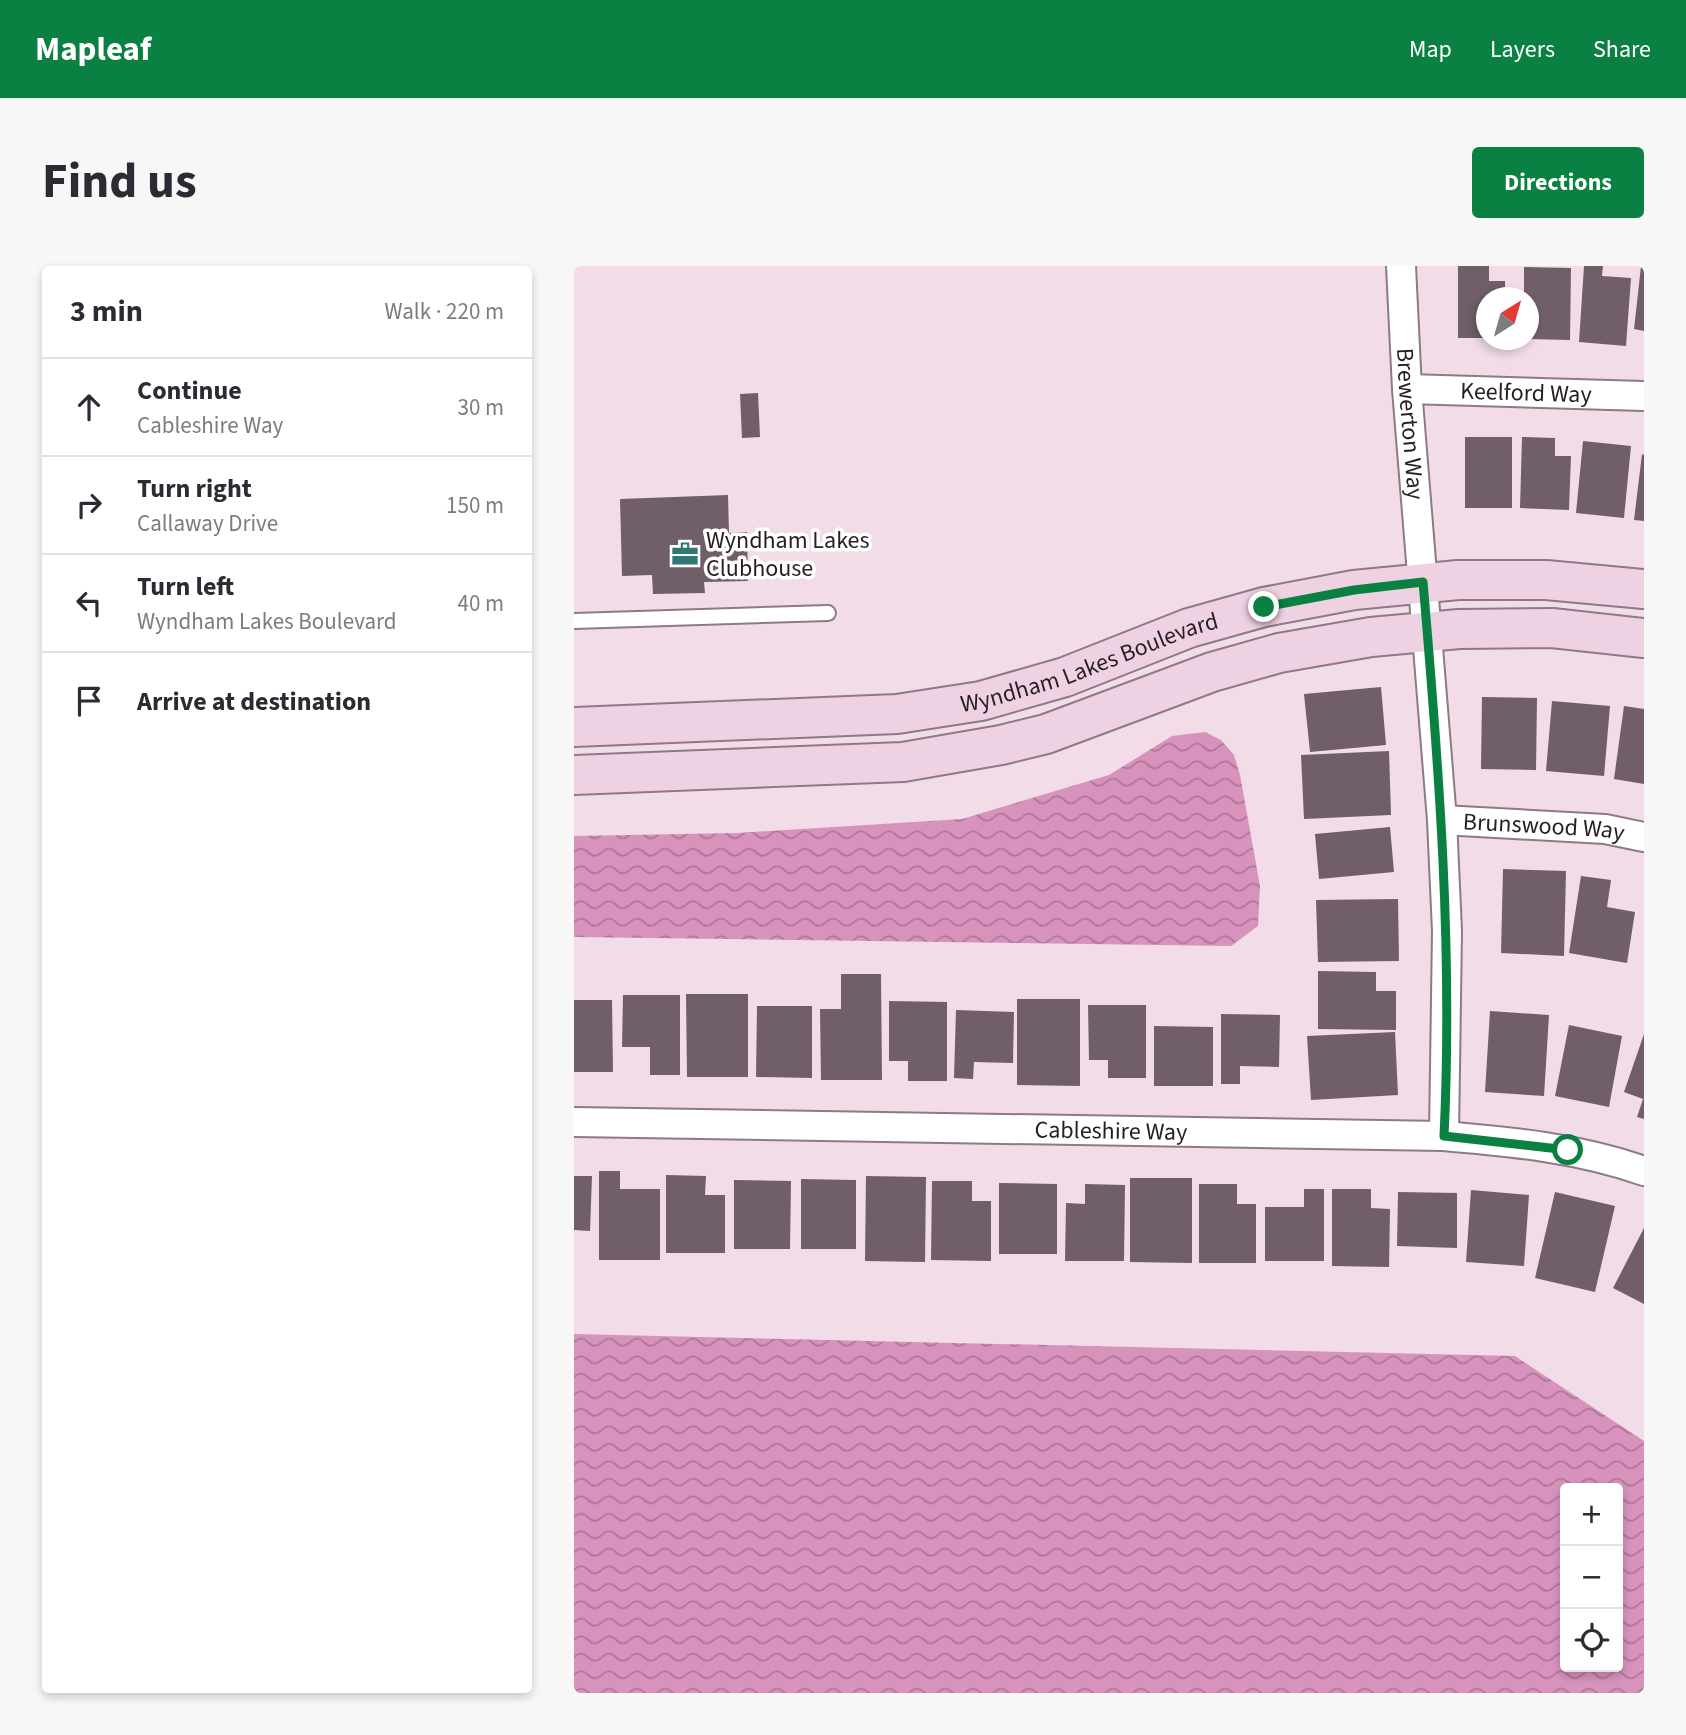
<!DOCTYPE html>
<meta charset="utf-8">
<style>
body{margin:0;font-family:"Source Sans 3",sans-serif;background:#f7f7f7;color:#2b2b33}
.controls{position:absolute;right:21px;bottom:21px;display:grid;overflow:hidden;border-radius:7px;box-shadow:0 4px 10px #0003}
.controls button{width:63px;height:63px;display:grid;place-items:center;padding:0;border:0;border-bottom:2px solid #e1e1e2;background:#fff;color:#2b2b33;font:35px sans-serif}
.compass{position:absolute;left:902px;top:21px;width:63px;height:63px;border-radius:50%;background:#fff;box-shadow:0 4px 10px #0003;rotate:37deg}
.stop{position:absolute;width:21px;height:21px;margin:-16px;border:5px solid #0b8043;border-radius:50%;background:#fff}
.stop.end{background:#0b8043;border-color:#fff;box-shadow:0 2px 7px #0008}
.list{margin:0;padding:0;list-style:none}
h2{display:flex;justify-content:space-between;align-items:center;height:91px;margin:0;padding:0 28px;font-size:30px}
h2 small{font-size:23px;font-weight:400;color:#7c7c81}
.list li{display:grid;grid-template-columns:46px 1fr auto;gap:21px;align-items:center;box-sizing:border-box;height:98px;padding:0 28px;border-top:2px solid #e1e1e2}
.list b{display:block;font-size:26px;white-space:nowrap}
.list p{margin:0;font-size:23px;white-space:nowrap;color:#7c7c81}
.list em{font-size:23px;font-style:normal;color:#7c7c81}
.icon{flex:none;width:38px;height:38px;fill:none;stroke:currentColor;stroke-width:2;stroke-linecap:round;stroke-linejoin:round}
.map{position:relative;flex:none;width:1070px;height:1427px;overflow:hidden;border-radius:7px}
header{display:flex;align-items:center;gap:42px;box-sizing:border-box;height:98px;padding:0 35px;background:#0b8043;color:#fff}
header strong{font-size:33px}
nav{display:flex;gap:38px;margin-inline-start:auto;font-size:24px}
.intro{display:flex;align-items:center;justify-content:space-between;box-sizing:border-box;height:168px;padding:0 42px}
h1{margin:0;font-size:49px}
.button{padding:18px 32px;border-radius:7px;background:#0b8043;color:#fff;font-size:24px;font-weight:700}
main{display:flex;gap:42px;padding:0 42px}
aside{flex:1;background:#fff;border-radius:7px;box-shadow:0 4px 10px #0003}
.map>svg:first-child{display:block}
</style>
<header>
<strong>Mapleaf</strong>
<nav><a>Map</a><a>Layers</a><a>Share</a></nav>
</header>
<div class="intro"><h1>Find us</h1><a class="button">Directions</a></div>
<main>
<aside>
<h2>3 min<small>Walk · 220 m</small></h2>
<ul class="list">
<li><svg class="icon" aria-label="ahead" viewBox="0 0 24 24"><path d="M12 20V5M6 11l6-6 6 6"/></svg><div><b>Continue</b><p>Cableshire Way</p></div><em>30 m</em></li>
<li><svg class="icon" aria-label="right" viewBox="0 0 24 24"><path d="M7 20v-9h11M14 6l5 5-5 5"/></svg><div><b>Turn right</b><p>Callaway Drive</p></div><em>150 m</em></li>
<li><svg class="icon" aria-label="left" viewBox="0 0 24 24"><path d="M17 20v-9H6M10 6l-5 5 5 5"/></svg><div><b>Turn left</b><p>Wyndham Lakes Boulevard</p></div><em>40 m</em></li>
<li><svg class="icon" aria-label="arrive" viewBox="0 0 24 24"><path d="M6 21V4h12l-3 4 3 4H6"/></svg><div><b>Arrive at destination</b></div></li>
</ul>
</aside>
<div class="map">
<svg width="1070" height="1427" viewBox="0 0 1070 1427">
<defs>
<pattern id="water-waves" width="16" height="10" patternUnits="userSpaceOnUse" patternTransform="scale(1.75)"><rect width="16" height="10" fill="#d793bc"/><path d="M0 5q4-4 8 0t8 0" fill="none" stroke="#ae7798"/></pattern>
</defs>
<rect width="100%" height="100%" fill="#f1dce7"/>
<path fill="url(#water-waves)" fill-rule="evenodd" d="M631,466L647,474L660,489L666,509L686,620L684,660L657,680L0,671V570L163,567L388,553L535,509L598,470Z
M0,1068L941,1090L1070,1175V1427H0ZM991,1222H1044V1401H991Z"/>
<path fill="#705e68" d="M884,0H915V15H931V32H912V72H884Z
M1010,0H1029L1028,10L1057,12L1052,80L1005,76Z
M1067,0H1070V65L1060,63Z
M950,1L997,2L996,74L954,73V32H950Z
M184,127L186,171L168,172L166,128Z
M891,171H938V242H891Z
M948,171L981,172V190H997L995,244L946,242Z
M1009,175L1057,180L1050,252L1002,247Z
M1068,188L1070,189V255L1060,254Z
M154,229L155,267L173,266L174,315L130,316L131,327L79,328L78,309L48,310L46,233Z
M807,421L812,479L736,486L730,428Z
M908,431L963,432L962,504L907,503Z
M978,435L1036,440L1030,510L972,505Z
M1050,440L1070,443V518L1040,513Z
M815,485L817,549L730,553L727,489Z
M816,561L820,606L745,613L741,568Z
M929,603L992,605L990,690L927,687Z
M1007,610L1037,614L1033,641L1061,646L1053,697L995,687Z
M824,633L825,695L744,696L742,634Z
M744,705L802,706V725H822V764L744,763Z
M267,708H307L308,814H247L246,743H267Z
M112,728H174V811H113Z
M49,729H106V809H76V781H48Z
M443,733H506V820L443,819Z
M0,734H38L39,806H0Z
M315,735L373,736V815H334V795H315Z
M514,739H572V812H534V794H515Z
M183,740H238V812L182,811Z
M382,744L440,746L439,797L400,796L399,813L380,812Z
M916,745L975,749L970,830L911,826Z
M647,748L706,749L705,801L666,800V818H647Z
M995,759L1048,770L1035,841L981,830Z
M580,760L639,761V820H580Z
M821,766L824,829L737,834L733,770Z
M1070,768V853L1063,851L1069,833L1050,826Z
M25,905H46V923H86V994H25Z
M92,909L132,910L131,929H151V987H92Z
M0,910H18L16,965L0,964Z
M292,910L352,911L351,996L291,995Z
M556,912H618V997L556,996Z
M227,913L282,914V983H227Z
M160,914L217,915L216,983H160Z
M358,915H398V935H417V995L357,994Z
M425,917L483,918V988H425Z
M511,918L551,919L550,995H491L492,937L511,938Z
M625,918H663V938H682V997H625Z
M730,923H750V995H691V941H730Z
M758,923H797V942L816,943L815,1001L758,1000Z
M897,924L955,929L950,1000L892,996Z
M824,926L883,927V982L823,980Z
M981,926L1041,940L1021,1026L961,1012Z
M1070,962V1038L1039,1022Z"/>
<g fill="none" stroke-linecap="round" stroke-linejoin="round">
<defs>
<path id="lane" d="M0,355L254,347"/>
<g id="street">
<path id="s1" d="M827,0L833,123L868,554L873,665L870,870"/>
<path id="s2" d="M833,123L1070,130"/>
<path id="s3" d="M868,554L1031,563L1070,571"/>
<path id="s4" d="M0,856L870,870C938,876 1005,882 1070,905"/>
</g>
<g id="secondary">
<path id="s5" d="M0,461L323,448L407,435L491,411L615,362L690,341L780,324L884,314H972L1070,323"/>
<path d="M0,509L329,496L427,479L472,468L638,406L705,387L797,371L885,363L978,362L1070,372"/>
</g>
</defs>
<use href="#lane" stroke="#8d7a85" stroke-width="18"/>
<use href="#street" stroke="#8d7a85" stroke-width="32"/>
<use href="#secondary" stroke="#8d7a85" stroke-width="42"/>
<use href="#lane" stroke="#fff" stroke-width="14"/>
<use href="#street" stroke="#fff" stroke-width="28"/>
<use href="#secondary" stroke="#eed2e4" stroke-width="38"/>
</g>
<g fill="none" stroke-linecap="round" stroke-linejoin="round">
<path stroke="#0b8043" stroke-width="9" d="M690,341L780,324L849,316C865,501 879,685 870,870L994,884"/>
</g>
<defs>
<symbol id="office-bare" viewBox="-9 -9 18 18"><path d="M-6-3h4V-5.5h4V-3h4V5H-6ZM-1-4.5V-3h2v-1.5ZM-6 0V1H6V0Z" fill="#2e7876" stroke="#fff" stroke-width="2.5" paint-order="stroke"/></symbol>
</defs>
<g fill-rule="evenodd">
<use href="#office-bare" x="92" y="269" width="38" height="38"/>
</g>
<g text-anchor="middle" stroke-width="7" stroke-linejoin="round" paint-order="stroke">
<g font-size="24" fill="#261e22" stroke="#fff">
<text dy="8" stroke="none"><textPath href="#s2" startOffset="119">Keelford Way</textPath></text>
<text dy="8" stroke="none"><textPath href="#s1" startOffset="158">Brewerton Way</textPath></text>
<text dy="8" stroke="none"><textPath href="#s5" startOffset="523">Wyndham Lakes Boulevard</textPath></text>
<text dy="8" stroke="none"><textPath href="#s3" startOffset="102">Brunswood Way</textPath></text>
<text dy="8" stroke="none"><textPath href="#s4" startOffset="537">Cableshire Way</textPath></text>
</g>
<g font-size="24" fill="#261e22" stroke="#fff" text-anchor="start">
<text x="132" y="282">Wyndham Lakes<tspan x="132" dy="28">Clubhouse</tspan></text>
</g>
</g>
</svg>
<div class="controls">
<button>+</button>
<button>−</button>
<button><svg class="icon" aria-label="locate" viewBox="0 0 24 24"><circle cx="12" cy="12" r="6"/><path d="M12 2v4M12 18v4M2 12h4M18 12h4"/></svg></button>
</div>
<svg class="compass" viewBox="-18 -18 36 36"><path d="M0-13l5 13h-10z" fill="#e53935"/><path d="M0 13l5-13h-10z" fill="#7c7c81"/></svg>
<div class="stop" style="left:994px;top:884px"></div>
<div class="stop end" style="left:690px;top:341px"></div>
</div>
</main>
